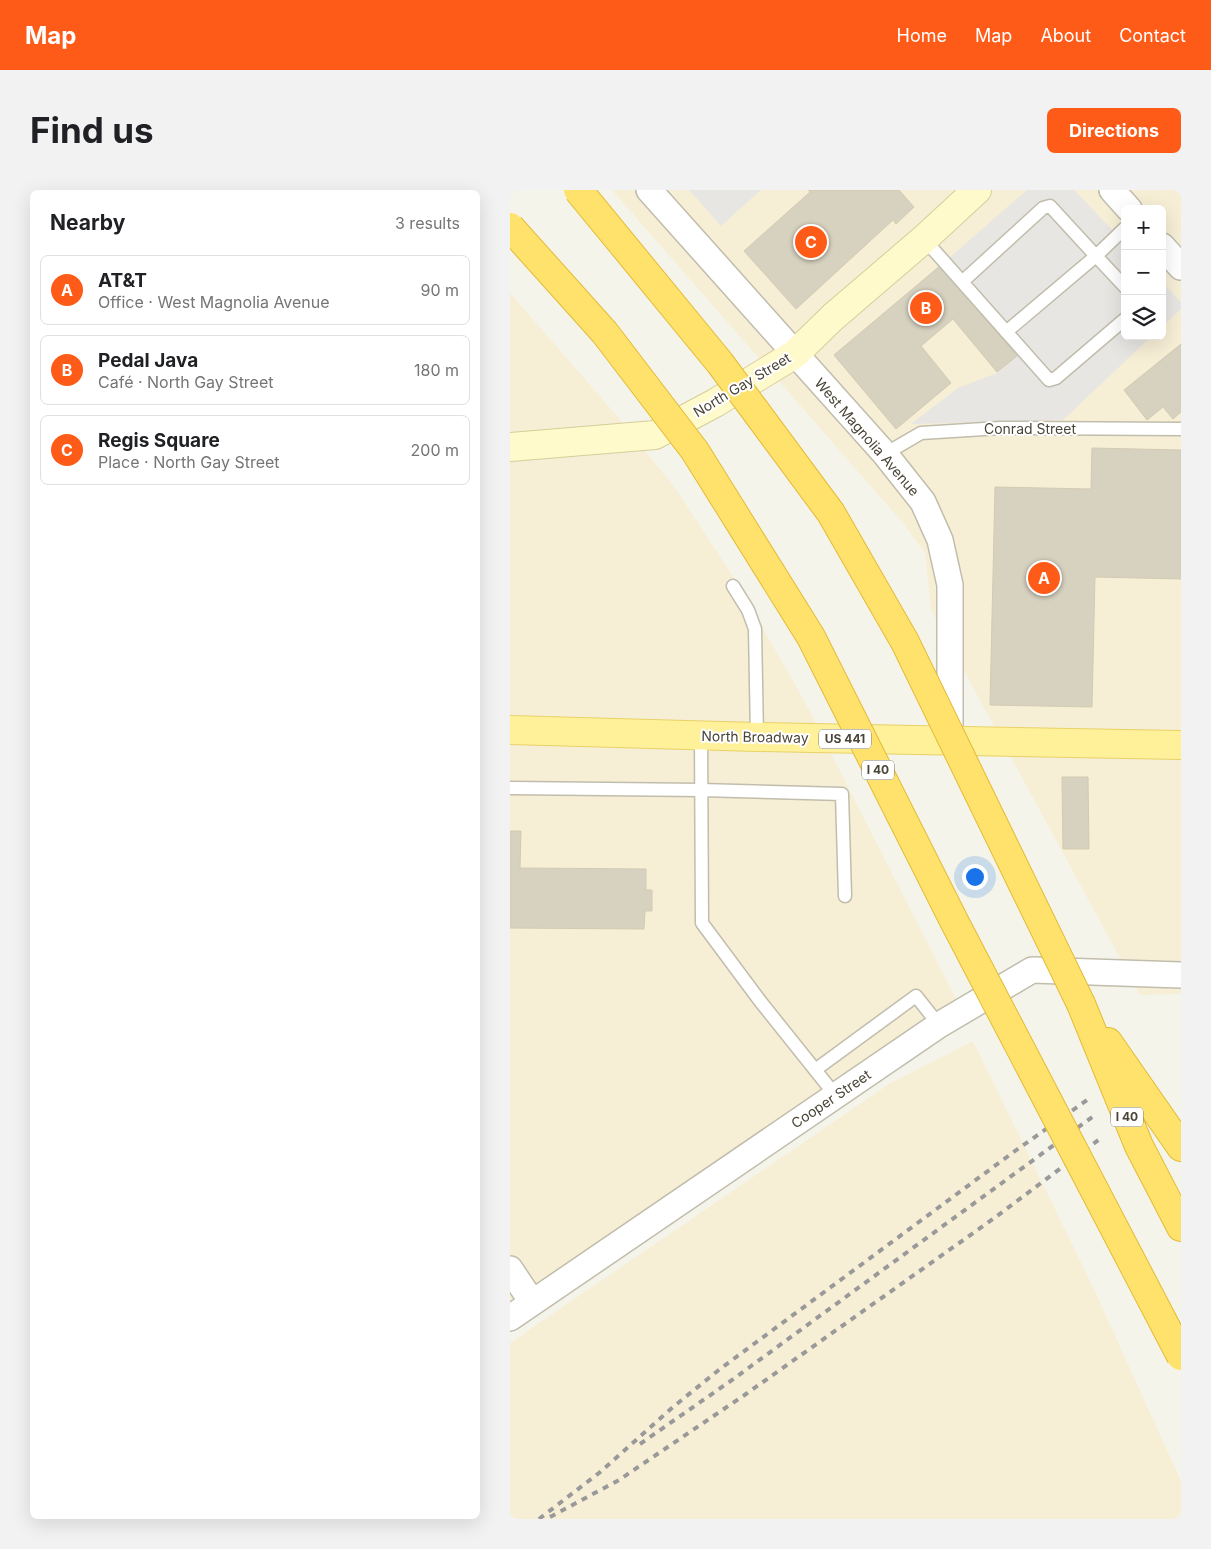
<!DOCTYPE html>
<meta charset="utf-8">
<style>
body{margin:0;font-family:Inter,sans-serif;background:#f2f2f2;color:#202124}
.controls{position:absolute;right:15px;top:15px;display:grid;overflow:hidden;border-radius:8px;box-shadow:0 5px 20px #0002}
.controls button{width:45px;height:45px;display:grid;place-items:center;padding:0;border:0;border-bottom:1px solid #e0e0e0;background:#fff;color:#202124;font:25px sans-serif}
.you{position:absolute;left:464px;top:686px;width:18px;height:18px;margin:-12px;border:4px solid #fff;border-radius:50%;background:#1a73e8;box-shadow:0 0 0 8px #1a73e833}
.badge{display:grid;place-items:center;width:32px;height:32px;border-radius:50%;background:#ff5b18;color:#fff;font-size:16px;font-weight:700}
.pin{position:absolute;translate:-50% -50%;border:2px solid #fff;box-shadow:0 1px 5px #0006}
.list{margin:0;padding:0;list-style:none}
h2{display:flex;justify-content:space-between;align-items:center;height:65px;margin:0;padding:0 20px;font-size:21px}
h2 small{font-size:16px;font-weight:400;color:#757577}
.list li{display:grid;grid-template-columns:32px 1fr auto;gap:15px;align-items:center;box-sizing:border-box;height:70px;margin:0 10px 10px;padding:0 10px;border:1px solid #e0e0e0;border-radius:8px}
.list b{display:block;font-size:19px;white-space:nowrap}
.list p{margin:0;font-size:16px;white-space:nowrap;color:#757577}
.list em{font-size:16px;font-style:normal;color:#757577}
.icon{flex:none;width:28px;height:28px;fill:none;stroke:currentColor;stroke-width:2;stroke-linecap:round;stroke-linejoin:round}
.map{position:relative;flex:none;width:671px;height:1329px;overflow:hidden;border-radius:8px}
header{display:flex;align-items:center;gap:30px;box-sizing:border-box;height:70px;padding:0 25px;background:#ff5b18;color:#fff}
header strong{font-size:24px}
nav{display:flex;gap:28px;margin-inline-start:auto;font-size:18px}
.intro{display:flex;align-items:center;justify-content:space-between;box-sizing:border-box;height:120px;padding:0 30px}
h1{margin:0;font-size:35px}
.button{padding:12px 22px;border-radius:8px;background:#ff5b18;color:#fff;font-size:18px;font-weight:700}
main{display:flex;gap:30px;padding:0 30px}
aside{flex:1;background:#fff;border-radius:8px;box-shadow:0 5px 20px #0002}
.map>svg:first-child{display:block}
</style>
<header>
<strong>Map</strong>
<nav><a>Home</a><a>Map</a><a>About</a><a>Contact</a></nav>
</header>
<div class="intro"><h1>Find us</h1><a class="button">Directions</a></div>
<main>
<aside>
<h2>Nearby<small>3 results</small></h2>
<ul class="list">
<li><span class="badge">A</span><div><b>AT&amp;T</b><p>Office · West Magnolia Avenue</p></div><em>90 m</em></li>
<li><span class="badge">B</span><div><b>Pedal Java</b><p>Café · North Gay Street</p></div><em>180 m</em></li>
<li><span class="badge">C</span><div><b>Regis Square</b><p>Place · North Gay Street</p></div><em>200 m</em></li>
</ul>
</aside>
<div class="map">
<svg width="671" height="1329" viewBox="0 0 671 1329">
<rect width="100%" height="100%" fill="#f5f4ea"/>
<path fill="#f7eed6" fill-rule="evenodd" d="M102,0H671V804L630,805L421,420L415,363L392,332ZM615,19H652V146H615Z
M0,103L107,226L165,298L223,386L296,514L449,815L0,1122Z
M463,851L583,1097L671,1291V1329H0V1153L379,894Z"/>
<path fill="#e7e6e2" d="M179,0H251L211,36Z
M517,0H564L615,53V146H642L553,230L401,234L448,198L487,183L506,166L431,75Z
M652,92L671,112V119L652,137Z"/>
<path fill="#d7d1bf" stroke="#d3cab2" d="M298,0H389L404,17L386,34L383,30L286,119L234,61L300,2Z
M431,75L507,166L487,182L443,129L411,156L441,193L386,239L324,165Z
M671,154V222L663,229L653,217L637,230L614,200Z
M582,258L671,260V389L585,387L582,517L480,515L485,297L581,299Z
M552,587H578L579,659H553Z
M0,641H11L10,678L136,679V700H142V721H135L134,739L0,738Z"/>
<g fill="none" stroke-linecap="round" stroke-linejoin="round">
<defs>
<path id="lane" d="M615,38L586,66L615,97
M414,49L539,190L546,188L615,129
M452,92L533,18L540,16L586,66L496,142
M375,264L411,243L490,238L671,239
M223,396L238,420L245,439L247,547
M191,545L192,733L250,811L326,906
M0,598L191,600L332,604L335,706
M305,880L406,806L429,835"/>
<path id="street" d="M139,0L375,264L413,312L430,350L440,395V546
M602,0L619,19
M652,56L671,77
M0,1079L22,1112
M0,1128L429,835L522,780L671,785"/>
<path id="secondary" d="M0,257L145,245L205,213L285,164L323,127L414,49L467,0"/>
<path id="primary" d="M0,540L247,547L671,555"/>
<path id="highway" d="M571,814L629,956L671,1037
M598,852L671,957"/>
</defs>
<use href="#lane" stroke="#c1bdac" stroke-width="15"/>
<use href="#street" stroke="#c1bdac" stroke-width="28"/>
<use href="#secondary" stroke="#d6ce9a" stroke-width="30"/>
<use href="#primary" stroke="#e7d267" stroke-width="30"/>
<use href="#highway" stroke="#e2bb38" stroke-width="30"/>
<use href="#lane" stroke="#fff" stroke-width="12"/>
<use href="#street" stroke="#fff" stroke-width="25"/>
<use href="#secondary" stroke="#fffacb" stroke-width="28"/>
<use href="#primary" stroke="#fff09a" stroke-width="28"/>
<use href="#highway" stroke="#ffe26c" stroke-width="28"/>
<path stroke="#999" stroke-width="4" stroke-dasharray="6 6" stroke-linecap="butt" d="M130,1254L222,1190L585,925
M40,1327L109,1290L236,1204L483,1029L591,948
M29,1329L89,1283L163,1217L210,1179L505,961L580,908"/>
<defs>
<path id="highway-bridge" d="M68,0L210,173L321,323L395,452L571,814
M0,37L95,143L185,261L301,447L444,731L671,1166"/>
</defs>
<use href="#highway-bridge" stroke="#e2bb38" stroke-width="30" stroke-linecap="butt"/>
<use href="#highway-bridge" stroke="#ffe26c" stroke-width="28"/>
</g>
<g text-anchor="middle" stroke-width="4" stroke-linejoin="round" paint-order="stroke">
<g fill="#fff" stroke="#807d74" stroke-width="1">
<rect x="309" y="539.5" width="52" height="19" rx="4"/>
<rect x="352" y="570.5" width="32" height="19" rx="4"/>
<rect x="601" y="917.5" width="32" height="19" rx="4"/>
</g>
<g font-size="12" font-weight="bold" fill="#4a4538">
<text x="335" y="553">US 441</text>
<text x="368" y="584">I 40</text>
<text x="617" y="931">I 40</text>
</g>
<g font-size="14" fill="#4a4538" stroke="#fff">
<text transform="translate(232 195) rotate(-31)" y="5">North Gay Street</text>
<text x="520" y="244">Conrad Street</text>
<text transform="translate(357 247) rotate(49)" y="5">West Magnolia Avenue</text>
<text transform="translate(245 547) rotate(1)" y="5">North Broadway</text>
<text transform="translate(321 909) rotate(-34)" y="5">Cooper Street</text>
</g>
</g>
</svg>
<div class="controls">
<button>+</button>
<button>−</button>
<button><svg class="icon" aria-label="layers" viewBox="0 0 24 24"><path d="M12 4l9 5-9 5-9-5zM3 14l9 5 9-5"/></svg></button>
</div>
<div class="you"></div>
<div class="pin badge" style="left:534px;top:388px">A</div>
<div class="pin badge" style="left:416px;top:118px">B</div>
<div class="pin badge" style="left:301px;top:52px">C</div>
</div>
</main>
